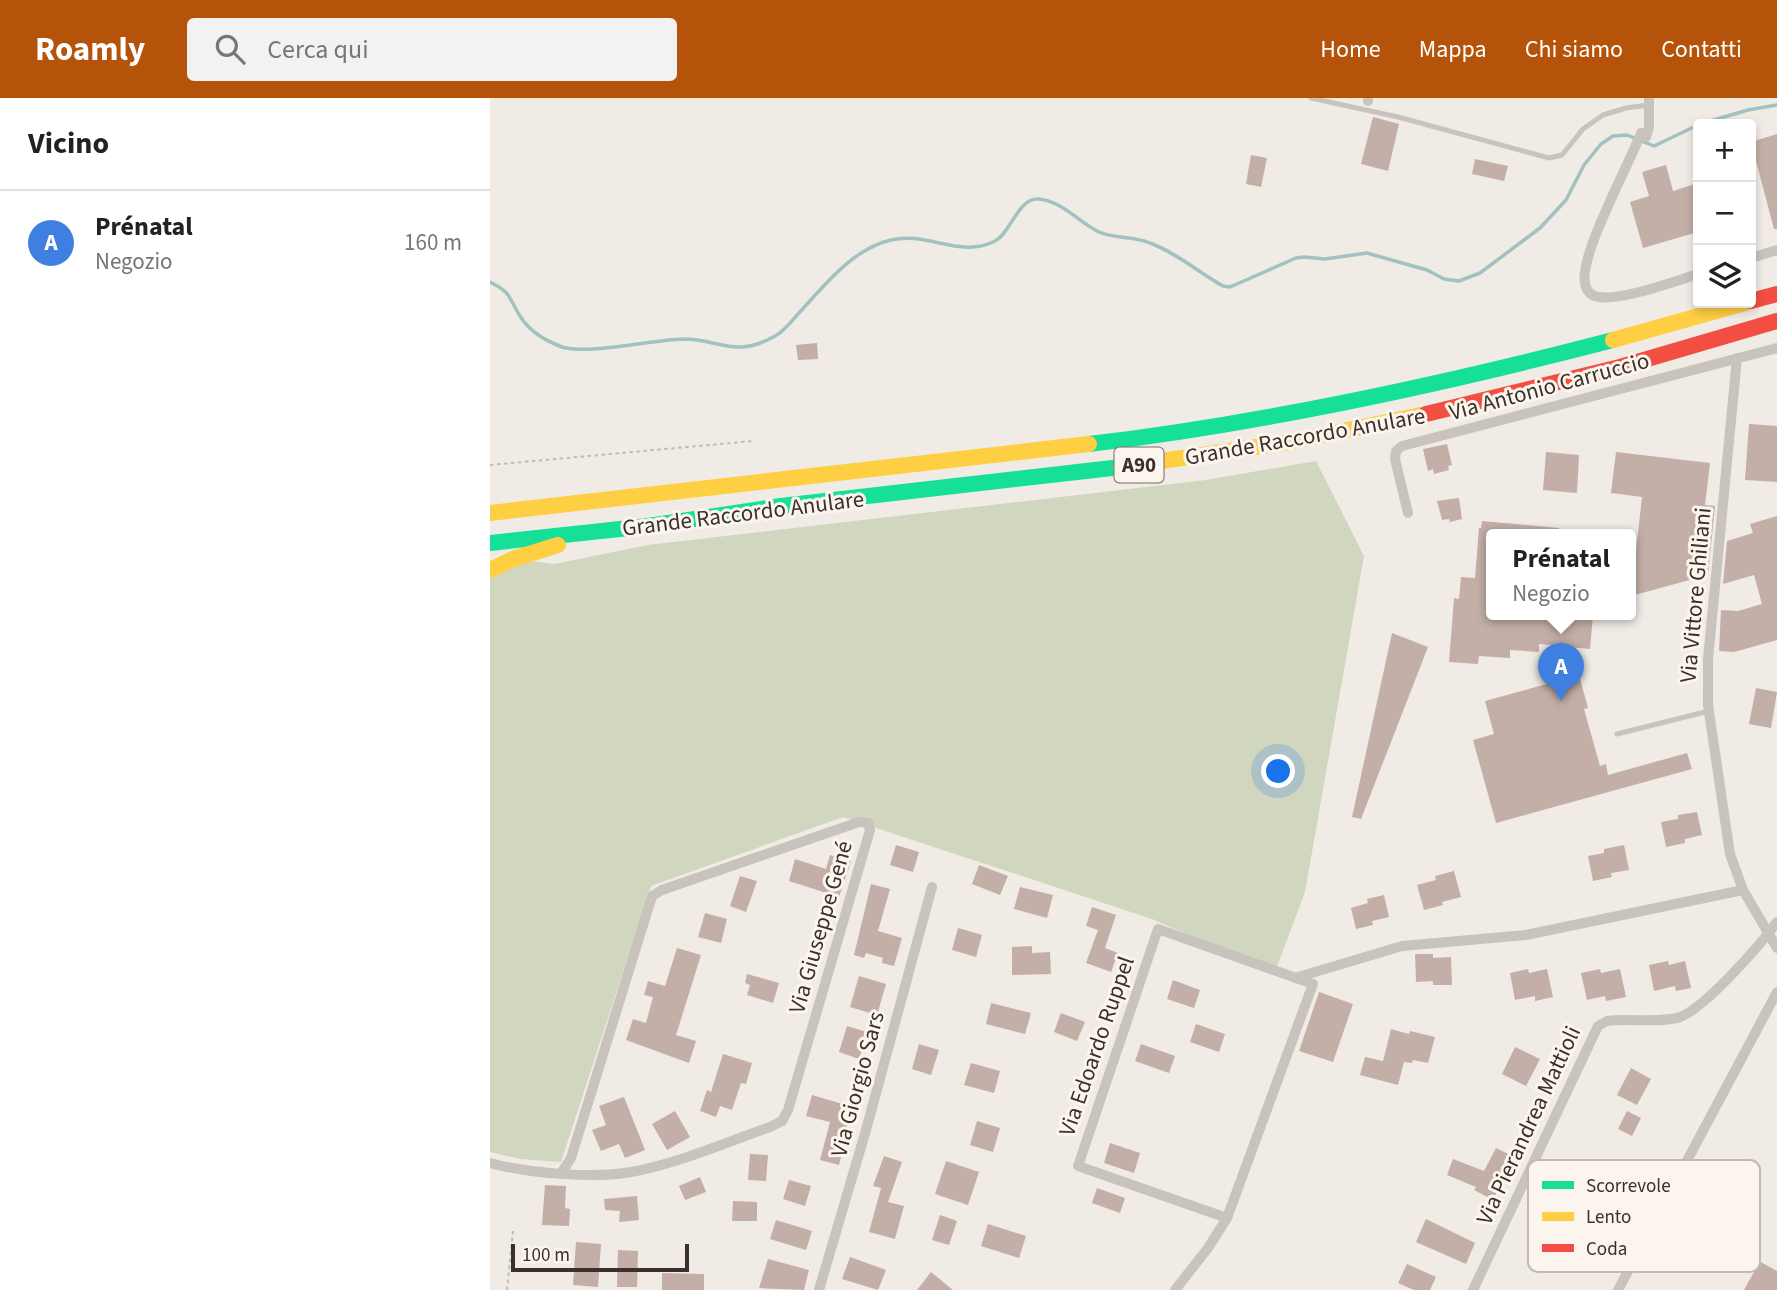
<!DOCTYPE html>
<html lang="it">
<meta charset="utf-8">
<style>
body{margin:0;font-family:"Source Sans 3",sans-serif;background:#f2f2f2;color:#222}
.controls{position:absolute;right:21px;top:21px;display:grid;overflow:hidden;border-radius:7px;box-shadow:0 4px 10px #0003}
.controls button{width:63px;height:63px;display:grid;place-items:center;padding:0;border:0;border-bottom:2px solid #e0e0e0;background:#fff;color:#222;font:35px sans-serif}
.scale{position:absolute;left:21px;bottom:18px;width:178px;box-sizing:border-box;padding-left:7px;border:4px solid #3b302b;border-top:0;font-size:19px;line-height:24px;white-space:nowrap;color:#3b302b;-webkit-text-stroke:5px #fbf5ee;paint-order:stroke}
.you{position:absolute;left:789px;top:674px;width:24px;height:24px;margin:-18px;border:5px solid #fff;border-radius:50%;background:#1a73e8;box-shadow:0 0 0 10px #1a73e833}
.badge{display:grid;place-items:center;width:46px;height:46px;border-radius:50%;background:#b45309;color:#fff;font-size:23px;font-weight:700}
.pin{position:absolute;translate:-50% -58px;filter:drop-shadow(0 2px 4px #0008)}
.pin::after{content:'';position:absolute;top:37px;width:24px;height:21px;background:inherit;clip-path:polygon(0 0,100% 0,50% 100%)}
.popup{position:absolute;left:996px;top:431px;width:150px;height:91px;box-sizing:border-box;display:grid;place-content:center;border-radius:7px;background:#fff;filter:drop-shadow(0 2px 5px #0005);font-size:23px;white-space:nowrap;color:#767676}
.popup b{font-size:26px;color:#222}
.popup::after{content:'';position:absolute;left:50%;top:100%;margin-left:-14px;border:14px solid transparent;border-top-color:#fff}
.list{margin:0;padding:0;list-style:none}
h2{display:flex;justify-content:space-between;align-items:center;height:91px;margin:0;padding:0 28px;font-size:30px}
h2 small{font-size:23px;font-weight:400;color:#767676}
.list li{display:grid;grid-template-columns:46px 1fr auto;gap:21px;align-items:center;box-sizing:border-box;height:105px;padding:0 28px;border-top:2px solid #e0e0e0}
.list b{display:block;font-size:26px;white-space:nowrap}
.list p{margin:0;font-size:23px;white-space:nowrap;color:#767676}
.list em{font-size:23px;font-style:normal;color:#767676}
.icon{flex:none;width:38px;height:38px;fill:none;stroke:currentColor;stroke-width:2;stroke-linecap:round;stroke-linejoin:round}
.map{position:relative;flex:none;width:1287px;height:1192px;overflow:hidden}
header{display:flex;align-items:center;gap:42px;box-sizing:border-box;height:98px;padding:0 35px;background:#b45309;color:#fff}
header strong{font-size:33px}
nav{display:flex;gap:38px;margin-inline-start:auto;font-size:24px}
.search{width:490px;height:63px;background:#f2f2f2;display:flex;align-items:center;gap:18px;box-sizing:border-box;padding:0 24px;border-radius:7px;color:#767676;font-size:26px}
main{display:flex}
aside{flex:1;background:#fff}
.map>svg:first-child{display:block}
</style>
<header>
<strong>Roamly</strong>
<div class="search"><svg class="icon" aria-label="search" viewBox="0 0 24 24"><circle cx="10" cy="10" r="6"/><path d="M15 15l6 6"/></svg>Cerca qui</div>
<nav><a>Home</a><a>Mappa</a><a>Chi siamo</a><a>Contatti</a></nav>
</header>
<main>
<aside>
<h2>Vicino<small></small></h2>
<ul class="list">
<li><span class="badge" style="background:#3f7fe0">A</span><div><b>Prénatal</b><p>Negozio</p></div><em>160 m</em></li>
</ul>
</aside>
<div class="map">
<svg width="1287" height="1192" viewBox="0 0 1287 1192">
<rect width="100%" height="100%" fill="#f0ebe5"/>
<path fill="#d1d6bf" d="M826,363L874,458L815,794L785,874L662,821L353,719L161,788L71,1064L30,1061L0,1054V479L23,461L64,466L158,447L716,382Z"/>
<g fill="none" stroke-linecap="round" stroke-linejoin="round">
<path stroke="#a1c2c1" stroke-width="3.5" d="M1210,26L1258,12L1287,7
M0,184C22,195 18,199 30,218C39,233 56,243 72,249C97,257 162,242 193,241C230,241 245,261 285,238C293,234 301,224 308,216C334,188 362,151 401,142C436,133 471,161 505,143C521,135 528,99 549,101C574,104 588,124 609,134C625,141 644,138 660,145C685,154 710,175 733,188L740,189L806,160L814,159L835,161L877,155L937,172L954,181L969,183L990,175L1050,130L1076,102L1094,67L1111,46L1123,38L1137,37L1164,48L1208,27"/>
</g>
<path fill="#c3afa7" d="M883,19L909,26L898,73L871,66Z
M1287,36V131H1284L1261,44Z
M761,57L777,60L771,89L756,86Z
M985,61L1018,68L1014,83L982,76Z
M1176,67L1183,93L1208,85V134L1153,150L1140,104L1159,98L1152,74Z
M327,245L328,261L308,262L306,247Z
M1259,326L1287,328V384L1255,382Z
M957,346L962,367L958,368L959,372L944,376L943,371L938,373L933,351Z
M1056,354L1089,357L1087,395L1053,392Z
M1126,354L1220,365L1215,407L1225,408L1218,477L1141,498L1152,399L1121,395Z
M969,400L972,421L960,424L959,421L952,422L947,403Z
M1287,418V542L1244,554L1229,553L1231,512L1248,513L1272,506L1264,477L1233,486L1237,443L1263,435L1260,426Z
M992,423L1069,430V437H1001V517H1103L1100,551L1049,546V554L1020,552V560L989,558L988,566L959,564L964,500L969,501L971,479L985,480L989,430H991Z
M902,535L938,549L871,721L862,719Z
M1089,577L1098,610L1094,611L1110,668L1116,666L1118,677L1197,655L1202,671L1006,725L983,642L1004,636L995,603Z
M1266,590L1287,594L1281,630L1259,626Z
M1207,714L1212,737L1195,741V745L1176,749L1171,724L1188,721V717Z
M406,747L429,754L423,774L400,767Z
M1134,747L1139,772L1121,775L1122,779L1103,783L1098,758L1114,755V751Z
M340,757L361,763L349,799L299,783L305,761L336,771Z
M489,767L518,778L510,797L482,786Z
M964,773L971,799L952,804L953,807L934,812L927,787L946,782L945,778Z
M250,778L267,783L256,814L240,808Z
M381,786L400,791L388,833L412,840L404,868L392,865L393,860L376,855L374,860L364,857Z
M530,789L563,797L557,820L524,811Z
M894,797L899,819L882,823L883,827L866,831L861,810L878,805L877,801Z
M602,809L626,817L615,850L628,855L621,874L596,865L608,832L596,828Z
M215,815L237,821L231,845L208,839Z
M468,830L492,837L486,859L462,852Z
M542,848V855L560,854L561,876L522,877V849Z
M187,850L211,857L186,937L206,943L199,965L136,942L143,921L156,925L163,899L154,897L158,883L175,888Z
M925,856H943V860L961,859L962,887H943V883L926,884Z
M1178,863L1179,867L1195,863L1201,890L1186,893L1185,888L1164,893L1159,867Z
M1038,871L1039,875L1057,871L1063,899L1045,903V898L1025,902L1020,875Z
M1110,871L1111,875L1130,871L1136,899L1116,903L1115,898L1097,902L1091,875Z
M257,876L289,885L283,905L257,897L260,887L255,885Z
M369,878L396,886L387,917L360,909Z
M683,882L710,892L704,910L677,901Z
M829,894L863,906L843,964L809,953Z
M501,905L541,915L535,936L496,926Z
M571,915L595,924L587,943L564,934Z
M706,926L735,936L729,954L700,944Z
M357,928L377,934L369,961L349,954Z
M901,931L919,936L920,933L945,939L938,965L923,962L922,965L914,964L908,987L870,977L875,959L893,963Z
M429,946L449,952L441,977L422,971Z
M651,946L685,958L679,975L645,963Z
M1025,949L1050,961L1036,988L1012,976Z
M233,956L262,965L256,986L251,985L242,1012L230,1008L226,1019L210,1013L217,992L221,994Z
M481,965L510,973L504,995L474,987Z
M1141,970L1161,981L1147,1007L1127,997Z
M322,997L363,1009L352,1044L355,1045L349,1067L330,1062L340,1024L316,1018Z
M134,999L155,1052L135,1060L129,1046L111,1053L102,1032L116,1027L109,1008Z
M185,1013L200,1039L177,1052L162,1026Z
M1137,1013L1151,1020L1142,1038L1128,1031Z
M487,1023L510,1030L503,1054L480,1047Z
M620,1045L650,1055L644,1075L614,1065Z
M1006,1050L1025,1059L1003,1102L984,1092L986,1089L957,1077L963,1061L994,1073Z
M260,1056L278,1057L276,1083L258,1082Z
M394,1058L412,1064L398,1104L414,1108L405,1141L379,1134L391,1090L383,1088Z
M456,1063L489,1074L478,1107L445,1096Z
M210,1079L216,1094L195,1102L189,1088Z
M299,1082L321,1088L315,1108L293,1101Z
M55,1087L76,1088L75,1110L80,1111L79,1128L52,1127Z
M607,1090L635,1100L630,1115L602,1105Z
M147,1098L149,1122L129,1124L130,1113L115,1112L114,1101Z
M243,1103L267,1104V1123H242Z
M450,1117L467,1123L459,1147L442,1142Z
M936,1121L985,1145L976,1166L926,1144Z
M286,1122L322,1133L316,1152L280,1141Z
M498,1126L536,1138L529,1160L491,1148Z
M86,1144L111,1146L108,1189L83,1187Z
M1238,1146L1247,1151L1251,1146L1262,1156L1260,1158L1287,1173V1192H1254L1264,1174L1236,1149Z
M128,1152L148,1153L147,1189H127Z
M360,1159L396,1172L388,1192L352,1181Z
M278,1161L319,1172L314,1192L269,1190Z
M917,1166L946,1179L940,1192H924L908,1185Z
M441,1174L463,1192H427Z
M172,1175L214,1176V1192H172Z"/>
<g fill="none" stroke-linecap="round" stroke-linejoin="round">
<path stroke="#c2bbb6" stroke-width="2" stroke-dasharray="3.5 3.5" stroke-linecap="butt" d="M0,367L263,343
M17,1192L23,1133"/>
<path stroke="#c9c3be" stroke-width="5" d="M821,0L908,19L1059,60L1072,57L1093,31L1113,17L1136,10L1158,7
M1127,636L1219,613"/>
<path stroke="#c9c3be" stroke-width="10" d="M1159,0V29L1156,39L1151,35C1139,67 1089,157 1095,185C1096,193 1101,198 1109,199C1131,203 1186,183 1208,176
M878,3V0
M1261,160L1287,152
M1247,260L1218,561V607L1240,756L1253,792L1287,850
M918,415L905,361L906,353L912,348L1287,250
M805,880L912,848L1036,837L1253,792
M0,1065C37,1075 103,1081 141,1074C184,1067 237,1044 280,1029L292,1023L298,1012L380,732L378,725L369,724L172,792L162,798L81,1060L72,1074
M329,1192L376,1032L442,789
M685,1192L718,1150L737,1120L823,886L668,831L588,1068L737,1120
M983,1192L1108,928L1117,923C1140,920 1165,925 1187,920C1212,914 1271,846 1287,824
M1128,1192L1287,894"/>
<path stroke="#16e098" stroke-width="16" d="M599,346C776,325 950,287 1123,242
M0,445L158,428L291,408L631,369"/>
<path stroke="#ffcf43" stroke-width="16" d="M1123,242L1255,205
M631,369L793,345L936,316
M0,415L599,346
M0,472L23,461L68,447"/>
<path stroke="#f24e42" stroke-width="16" d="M1261,203L1287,196
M936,316L1130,269L1287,223"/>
</g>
<g text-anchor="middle" stroke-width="6" stroke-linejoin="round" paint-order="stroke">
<rect fill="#fbf5ee" stroke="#756b66" stroke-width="2" x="624.5" y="349.5" width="49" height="35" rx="5"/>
<g font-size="21" font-weight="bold" fill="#3b302b">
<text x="649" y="374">A90</text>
</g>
<g font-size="23" fill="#3b302b" stroke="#fbf5ee">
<text transform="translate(1059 288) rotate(-15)" y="8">Via Antonio Carruccio</text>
<text transform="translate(815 338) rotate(-10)" y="8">Grande Raccordo Anulare</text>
<text transform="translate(253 415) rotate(-7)" y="8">Grande Raccordo Anulare</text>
<text transform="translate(1205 497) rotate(-85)" y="8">Via Vittore Ghiliani</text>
<text transform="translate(330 829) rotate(-74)" y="8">Via Giuseppe Gené</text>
<text transform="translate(606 948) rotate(-71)" y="8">Via Edoardo Ruppel</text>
<text transform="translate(367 986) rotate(-75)" y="8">Via Giorgio Sars</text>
<text transform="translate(1038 1027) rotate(-65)" y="8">Via Pierandrea Mattioli</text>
</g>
</g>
<rect x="1038" y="1062" width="232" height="112" rx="10" fill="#fbf5ee" stroke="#c1bab4" stroke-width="2"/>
<rect x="1052" y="1083" width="32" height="8" fill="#16e098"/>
<rect x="1052" y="1114" width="32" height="9" fill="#ffcf43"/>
<rect x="1052" y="1146" width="32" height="8" fill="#f24e42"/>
<g font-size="19" fill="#3b302b">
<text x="1096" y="1094">Scorrevole</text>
<text x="1096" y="1125">Lento</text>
<text x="1096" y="1157">Coda</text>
</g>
</svg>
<div class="controls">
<button>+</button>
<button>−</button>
<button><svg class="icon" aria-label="layers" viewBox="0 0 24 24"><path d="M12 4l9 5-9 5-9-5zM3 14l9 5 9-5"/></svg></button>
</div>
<div class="scale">100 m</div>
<div class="you"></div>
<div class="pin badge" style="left:1071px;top:603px;background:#3f7fe0">A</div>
<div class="popup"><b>Prénatal</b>Negozio</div>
</div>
</main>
